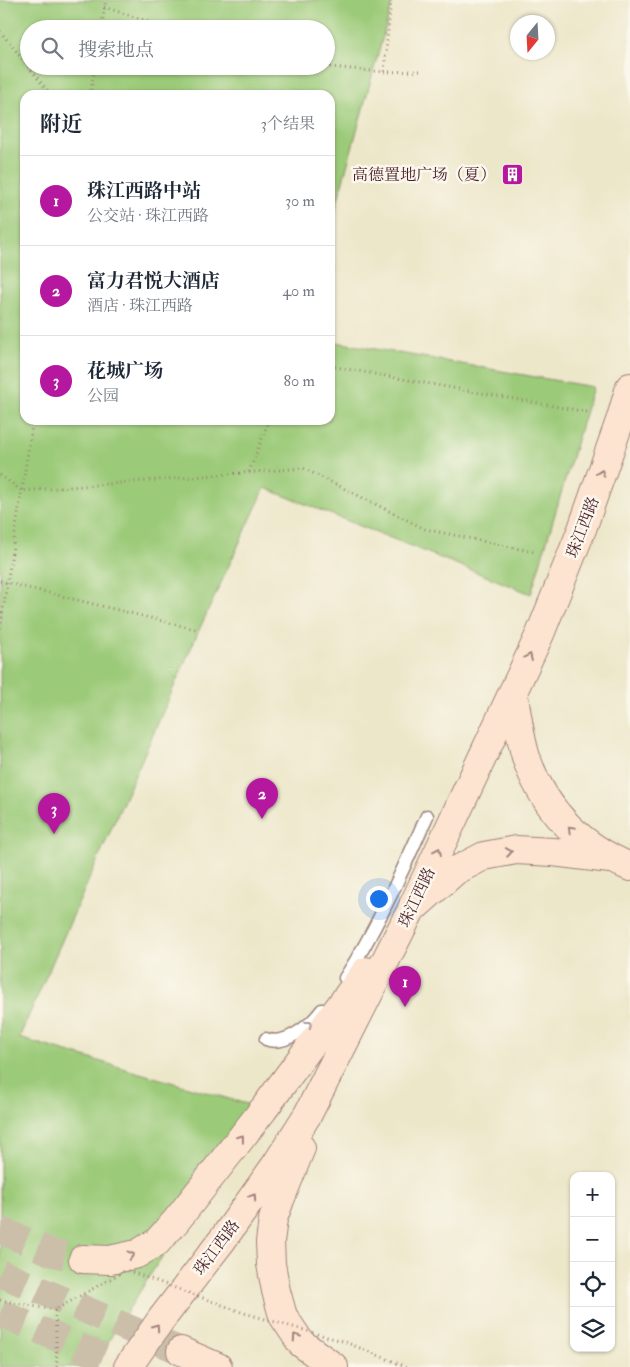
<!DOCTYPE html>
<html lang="zh">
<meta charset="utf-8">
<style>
body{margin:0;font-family:"IM FELL Double Pica","Noto Serif SC",serif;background:#f2f2f3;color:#1f2937}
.controls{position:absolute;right:15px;bottom:15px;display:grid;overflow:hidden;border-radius:10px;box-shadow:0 1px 4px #0004}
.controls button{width:45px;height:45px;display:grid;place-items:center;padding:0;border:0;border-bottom:1px solid #e0e1e3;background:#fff;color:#1f2937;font:25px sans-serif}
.compass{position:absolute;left:510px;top:15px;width:45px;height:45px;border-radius:50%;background:#fff;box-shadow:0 1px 4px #0004;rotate:198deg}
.you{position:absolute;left:378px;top:898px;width:18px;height:18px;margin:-12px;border:4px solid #fff;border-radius:50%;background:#1a73e8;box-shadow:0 0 0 8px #1a73e833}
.badge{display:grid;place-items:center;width:32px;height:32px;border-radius:50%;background:#b5179e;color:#fff;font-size:16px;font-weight:700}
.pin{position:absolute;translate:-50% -41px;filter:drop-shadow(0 1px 2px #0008)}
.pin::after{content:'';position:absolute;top:26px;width:18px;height:15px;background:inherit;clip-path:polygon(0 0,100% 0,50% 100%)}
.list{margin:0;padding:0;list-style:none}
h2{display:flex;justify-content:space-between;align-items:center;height:65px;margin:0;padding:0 20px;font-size:21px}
h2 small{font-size:16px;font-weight:400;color:#747a83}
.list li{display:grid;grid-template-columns:32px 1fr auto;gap:15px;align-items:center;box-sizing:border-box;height:90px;padding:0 20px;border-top:1px solid #e0e1e3}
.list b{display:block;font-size:19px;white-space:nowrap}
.list p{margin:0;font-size:16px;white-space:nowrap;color:#747a83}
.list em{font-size:16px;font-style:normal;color:#747a83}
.icon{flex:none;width:28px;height:28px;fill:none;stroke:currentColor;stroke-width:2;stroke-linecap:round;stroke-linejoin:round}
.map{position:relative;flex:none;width:630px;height:1367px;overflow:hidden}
.search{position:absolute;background:#fff;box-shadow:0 1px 4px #0004;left:20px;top:20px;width:315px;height:55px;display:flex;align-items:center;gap:12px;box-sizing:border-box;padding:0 18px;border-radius:28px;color:#747a83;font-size:19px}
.panel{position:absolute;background:#fff;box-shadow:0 1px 4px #0004;left:20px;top:90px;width:315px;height:335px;border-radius:15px}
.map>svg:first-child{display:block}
</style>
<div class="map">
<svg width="630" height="1367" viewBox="0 0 630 1367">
<rect width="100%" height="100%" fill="#fbf7ec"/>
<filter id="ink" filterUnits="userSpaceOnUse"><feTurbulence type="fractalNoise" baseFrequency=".02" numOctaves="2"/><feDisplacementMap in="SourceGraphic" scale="10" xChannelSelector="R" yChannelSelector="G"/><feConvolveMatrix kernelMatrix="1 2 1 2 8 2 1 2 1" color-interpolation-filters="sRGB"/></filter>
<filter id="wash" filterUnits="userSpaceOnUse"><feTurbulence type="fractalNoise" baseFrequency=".0096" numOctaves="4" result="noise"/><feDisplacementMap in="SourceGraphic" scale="20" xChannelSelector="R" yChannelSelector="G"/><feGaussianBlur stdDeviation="1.12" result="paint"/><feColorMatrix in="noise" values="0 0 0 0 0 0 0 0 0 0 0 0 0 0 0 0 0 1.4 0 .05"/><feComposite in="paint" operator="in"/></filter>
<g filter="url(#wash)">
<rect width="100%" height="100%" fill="#ede7ca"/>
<path fill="#9bca78" stroke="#727452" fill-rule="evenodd" d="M0,0H393L330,228V95H25V420H330V341L593,387L531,594L265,488L199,630L19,1038L257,1107L92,1367H0ZM29,29H326V66H29Z"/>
</g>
<g filter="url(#ink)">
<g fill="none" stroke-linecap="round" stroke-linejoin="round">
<path stroke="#ccbfaa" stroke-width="28" stroke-dasharray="28 14" stroke-linecap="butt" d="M0,1230L53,1253L83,1259
M0,1273L181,1351
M0,1313L126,1367"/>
<defs>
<path id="lane" d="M345,978C378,927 402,871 427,816
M266,1039C285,1047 311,1025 322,1010"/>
<path id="secondary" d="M513,691C517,713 520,742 528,763C547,813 581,846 630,867
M418,904L455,871L484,856L516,850L553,852L610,859
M301,1148L280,1200L273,1219L270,1242L271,1264L276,1291L283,1316L301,1343L334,1367
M83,1259L110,1260L137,1254L157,1242L176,1221L263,1110L366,971
M181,1351L218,1367
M128,1367L160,1321L223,1239L277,1163L308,1114L410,912L540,634L582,529L621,418L630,387"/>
</defs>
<use href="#lane" stroke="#9c837a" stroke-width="15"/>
<use href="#secondary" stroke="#9c837a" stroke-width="30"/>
<path stroke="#9c837a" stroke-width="3" stroke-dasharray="1 4" stroke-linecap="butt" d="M104,7L171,29
M101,29L106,0
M0,31L51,95
M320,66L384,72L391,0
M384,72L422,71
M90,95L95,66
M330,366L587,412
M249,472L269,420
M0,475L22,491L303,468L425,529L534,552
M0,581L199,630
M0,628L33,420
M0,1300L55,1310
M350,1344L407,1367"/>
<use href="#lane" stroke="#fff" stroke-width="12"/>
<use href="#secondary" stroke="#fde4d0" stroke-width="28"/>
<path stroke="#9c837a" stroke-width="3" stroke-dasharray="1 4" stroke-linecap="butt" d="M57,1367L55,1310L126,1270L244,1313L349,1343"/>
</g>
<defs><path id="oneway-chevron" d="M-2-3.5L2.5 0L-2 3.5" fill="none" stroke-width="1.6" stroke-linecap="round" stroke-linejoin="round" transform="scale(1.25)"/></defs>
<g stroke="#a4827e">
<use href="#oneway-chevron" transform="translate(601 473) rotate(-71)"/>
<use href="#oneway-chevron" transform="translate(529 657) rotate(-65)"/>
<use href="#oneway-chevron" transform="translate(571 829) rotate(-135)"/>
<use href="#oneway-chevron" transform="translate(438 851) rotate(-65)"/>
<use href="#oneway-chevron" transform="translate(509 852) rotate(-9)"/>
<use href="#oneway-chevron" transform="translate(241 1138) rotate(-52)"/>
<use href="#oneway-chevron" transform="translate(253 1197) rotate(-55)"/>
<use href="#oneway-chevron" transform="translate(131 1255) rotate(-15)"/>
<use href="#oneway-chevron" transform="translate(156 1327) rotate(-55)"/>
<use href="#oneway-chevron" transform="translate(296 1337) rotate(-124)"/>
</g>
<use stroke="#ae9aa0" href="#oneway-chevron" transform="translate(309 1024) rotate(-38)"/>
</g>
<defs>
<symbol id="building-square" viewBox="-11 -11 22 22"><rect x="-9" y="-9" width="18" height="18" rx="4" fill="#b5179e" stroke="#fbf7ec"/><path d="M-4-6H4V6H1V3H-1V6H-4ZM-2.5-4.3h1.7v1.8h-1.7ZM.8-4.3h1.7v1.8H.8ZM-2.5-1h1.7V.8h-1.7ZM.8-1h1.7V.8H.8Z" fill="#fff"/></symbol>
</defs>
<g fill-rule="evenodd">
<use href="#building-square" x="500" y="162" width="25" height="25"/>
</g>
<g text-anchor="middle" stroke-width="5" stroke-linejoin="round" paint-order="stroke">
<g font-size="16" fill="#4a1f2b" stroke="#fbf7ec" text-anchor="end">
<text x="496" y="180">高德置地广场（夏）</text>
</g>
<g font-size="16" fill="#4a1f2b" stroke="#fbf7ec">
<text transform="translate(582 527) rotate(-69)" y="6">珠江西路</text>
<text transform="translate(416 897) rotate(-65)" y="6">珠江西路</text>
<text transform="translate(216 1247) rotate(-53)" y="6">珠江西路</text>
</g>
</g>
</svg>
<div class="controls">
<button>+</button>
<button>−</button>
<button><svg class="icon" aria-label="locate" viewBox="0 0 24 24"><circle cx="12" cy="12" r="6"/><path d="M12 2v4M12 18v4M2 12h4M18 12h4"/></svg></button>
<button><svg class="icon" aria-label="layers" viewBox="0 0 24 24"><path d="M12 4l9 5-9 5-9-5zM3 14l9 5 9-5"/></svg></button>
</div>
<svg class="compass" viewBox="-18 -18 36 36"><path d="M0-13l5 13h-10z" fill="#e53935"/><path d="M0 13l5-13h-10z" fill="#747a83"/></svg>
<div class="you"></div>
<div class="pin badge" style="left:405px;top:1007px">1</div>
<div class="pin badge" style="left:262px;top:819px">2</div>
<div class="pin badge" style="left:54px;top:834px">3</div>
<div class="search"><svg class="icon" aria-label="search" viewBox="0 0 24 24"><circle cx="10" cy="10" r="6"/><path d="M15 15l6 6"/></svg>搜索地点</div>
<section class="panel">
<h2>附近<small>3个结果</small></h2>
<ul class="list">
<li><span class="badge">1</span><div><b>珠江西路中站</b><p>公交站 · 珠江西路</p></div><em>30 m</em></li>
<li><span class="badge">2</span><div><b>富力君悦大酒店</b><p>酒店 · 珠江西路</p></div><em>40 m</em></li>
<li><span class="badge">3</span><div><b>花城广场</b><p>公园</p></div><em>80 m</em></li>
</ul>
</section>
</div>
